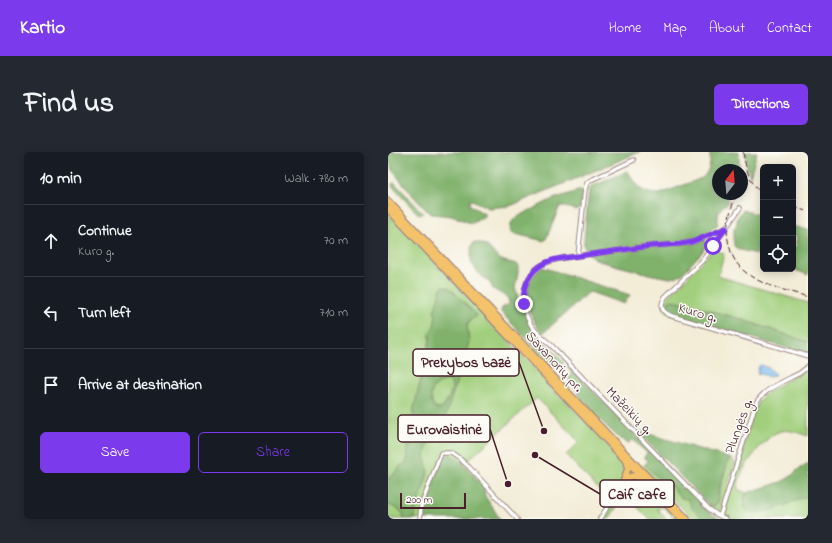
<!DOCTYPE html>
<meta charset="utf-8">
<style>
body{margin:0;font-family:"Indie Flower",sans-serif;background:#242831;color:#f1f3f6}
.controls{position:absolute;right:12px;top:12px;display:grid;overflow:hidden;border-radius:6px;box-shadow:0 2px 10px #0003}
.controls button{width:36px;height:36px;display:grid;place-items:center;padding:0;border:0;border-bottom:1px solid #363941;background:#171b24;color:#f1f3f6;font:20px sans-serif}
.compass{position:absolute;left:324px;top:12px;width:36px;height:36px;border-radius:50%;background:#171b24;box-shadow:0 2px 10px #0003;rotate:16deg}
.scale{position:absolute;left:12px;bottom:10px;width:66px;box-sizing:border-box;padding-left:4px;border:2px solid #4a1f2b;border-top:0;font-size:11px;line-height:14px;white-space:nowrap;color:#4a1f2b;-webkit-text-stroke:3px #fdfcf7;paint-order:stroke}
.stop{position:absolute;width:12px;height:12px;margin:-9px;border:3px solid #7c3aed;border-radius:50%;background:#fff}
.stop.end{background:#7c3aed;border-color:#fff;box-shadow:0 1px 4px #0008}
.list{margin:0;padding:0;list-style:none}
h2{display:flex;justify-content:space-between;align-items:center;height:52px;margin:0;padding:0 16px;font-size:17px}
h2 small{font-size:13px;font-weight:400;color:#9ea1a6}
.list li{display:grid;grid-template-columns:26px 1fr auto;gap:12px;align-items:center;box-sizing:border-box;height:72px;padding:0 16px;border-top:1px solid #363941}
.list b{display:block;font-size:15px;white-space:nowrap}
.list p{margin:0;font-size:13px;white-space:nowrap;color:#9ea1a6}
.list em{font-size:13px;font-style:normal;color:#9ea1a6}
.actions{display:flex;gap:8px;padding:12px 16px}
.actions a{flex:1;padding:9px 0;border:1px solid #7c3aed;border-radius:6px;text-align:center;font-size:14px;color:#7c3aed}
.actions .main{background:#7c3aed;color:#fff}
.icon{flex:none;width:22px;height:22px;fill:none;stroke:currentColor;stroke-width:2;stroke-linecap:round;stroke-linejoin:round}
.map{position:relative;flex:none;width:420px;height:367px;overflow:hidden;border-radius:6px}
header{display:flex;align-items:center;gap:24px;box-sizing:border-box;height:56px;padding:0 20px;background:#7c3aed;color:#fff}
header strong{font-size:19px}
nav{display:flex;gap:22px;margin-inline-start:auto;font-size:14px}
.intro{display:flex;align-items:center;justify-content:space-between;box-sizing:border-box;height:96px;padding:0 24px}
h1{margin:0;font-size:28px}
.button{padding:10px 18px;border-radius:6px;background:#7c3aed;color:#fff;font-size:14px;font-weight:700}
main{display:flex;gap:24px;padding:0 24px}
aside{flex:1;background:#171b24;border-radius:6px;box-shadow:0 2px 10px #0003}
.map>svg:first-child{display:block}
</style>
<header>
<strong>Kartio</strong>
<nav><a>Home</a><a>Map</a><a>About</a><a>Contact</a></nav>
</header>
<div class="intro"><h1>Find us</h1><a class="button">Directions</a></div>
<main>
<aside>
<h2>10 min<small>Walk · 780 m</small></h2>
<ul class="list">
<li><svg class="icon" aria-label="ahead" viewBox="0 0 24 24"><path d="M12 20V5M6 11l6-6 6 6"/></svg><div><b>Continue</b><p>Kuro g.</p></div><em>70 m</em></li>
<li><svg class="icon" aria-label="left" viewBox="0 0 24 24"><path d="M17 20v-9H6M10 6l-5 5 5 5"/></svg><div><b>Turn left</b></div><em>710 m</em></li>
<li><svg class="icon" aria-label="arrive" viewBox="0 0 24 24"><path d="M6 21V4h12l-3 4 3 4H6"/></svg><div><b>Arrive at destination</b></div></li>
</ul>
<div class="actions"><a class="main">Save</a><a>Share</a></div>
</aside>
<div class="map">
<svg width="420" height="367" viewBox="0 0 420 367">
<rect width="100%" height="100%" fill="#fdfcf7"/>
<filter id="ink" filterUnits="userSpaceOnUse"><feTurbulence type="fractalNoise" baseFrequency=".025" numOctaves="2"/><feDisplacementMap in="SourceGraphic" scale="8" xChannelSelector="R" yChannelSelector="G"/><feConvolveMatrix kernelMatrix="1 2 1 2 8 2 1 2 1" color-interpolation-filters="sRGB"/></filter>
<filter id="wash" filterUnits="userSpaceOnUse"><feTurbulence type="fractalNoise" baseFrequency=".012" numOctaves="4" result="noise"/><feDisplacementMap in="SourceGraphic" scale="16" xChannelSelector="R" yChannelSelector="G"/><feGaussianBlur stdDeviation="0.9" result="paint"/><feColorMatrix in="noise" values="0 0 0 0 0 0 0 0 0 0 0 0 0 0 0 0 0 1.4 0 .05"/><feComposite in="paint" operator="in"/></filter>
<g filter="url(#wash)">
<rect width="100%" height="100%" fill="#f3edd8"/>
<path fill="#a1cf7d" stroke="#767754" d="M0,61L151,221L163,238L176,247L238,313L237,323L224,344L222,345L217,344L178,303L191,290L149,246L76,312L57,304L55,307L37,356V367H27L28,355L38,328L40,318L37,307L39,294L44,287L50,283L54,276L80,180L78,174L82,168L88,165L48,164L46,174L42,182V188L25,261L27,268L26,275L24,280L19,299L20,306L18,311L12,315L7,321L2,325L0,329Z
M327,97L336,102L330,124L420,151V190L352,167L290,149L286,163L280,161L276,157L275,152L277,148L298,127L325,98Z
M420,216V284C411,281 402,277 393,279C379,282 359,310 353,322C351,327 350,333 349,337L358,341L356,348L420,344V367H343L337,365L336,361V356L364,265L371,248L383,238Z
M58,228C71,231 59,248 56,255C43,263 41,244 45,236C50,234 52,229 58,228Z
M341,306L345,308L347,311L332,359L329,361L326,360L319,351L324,354L331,348V340Z
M257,312L273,329L278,330L283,333L293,346L300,347L304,356L315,367H307L296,358L263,324L255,314Z
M241,326L252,327L289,367H287L275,355L269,357L279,367H261L237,342L221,367H214L238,329Z
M0,352C7,357 16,357 16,367H0Z"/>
<path fill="#80b26c" stroke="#65684c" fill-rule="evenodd" d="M0,0H252L122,54L100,56L84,48H83L82,50V53L98,63L85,71H83L63,64L44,62L40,60L25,44L4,18L2,11L0,9Z
M321,0H351V14L350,18H330V42H341L339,52C328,56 331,66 329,74L320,80L316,98L294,122L289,125L282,126L265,123L211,109L203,104L198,99L196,94V88L201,37L203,35L240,19C248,34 253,42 272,42L314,26C321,21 324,8 321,0Z
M357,0H369L362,25L359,14Z
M5,31H7L35,61L33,63L30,62L5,35L4,33Z
M193,38L194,40L193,54L191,57L188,58L174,54H172L158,87L156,89L123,81C121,75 123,70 128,65L165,47Z
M355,58L375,64V75L370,89L369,96L375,100V105C372,104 369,102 365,101C358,99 352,99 346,94V77L349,72V66Z
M405,74L420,78V123L405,117V95H408L410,84L405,83Z
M88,90C104,93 101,99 112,107C116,110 123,110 128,112L130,114V121L127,136L130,145L134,149L135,157L144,177L176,210L171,216L165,215L160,211L113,160C113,154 117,155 121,152V150L119,145L105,137L101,129L91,122L83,110V96L85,91Z
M154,115L242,143L236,152L202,140L200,141L154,182C138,160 129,134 154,115Z
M56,134L62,136L88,162V165L82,168L79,174L80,180L81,190L54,276L50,283L44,287L39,294L37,307L40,318L38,328L28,355L27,367H16C16,357 7,357 0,352V329L2,325L7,321L12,314L18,311L20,306L19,299L24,280L26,275L27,268L25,261L42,188V182L46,174L48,164L46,160L53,136ZM58,228C71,231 59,248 56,255C43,263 41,244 45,236C50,234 52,229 58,228Z
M283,148L290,149L352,167L420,190V202L286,163C281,160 278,156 280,150Z
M180,213L317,355L325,363L333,367H315L304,356L300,347L293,346L282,333L278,330L273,329L257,312L260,309L256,305L259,301L244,287L241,291H239L231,286L208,264L198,251L192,246L189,239L182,231L181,228L183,221L179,214Z
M248,278L341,306C338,317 332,330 330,341C330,345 332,350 327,353C324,356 322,353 319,351Z
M62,303L67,305L76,312L96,335L97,344L112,367H37V356L55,307L57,304Z
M420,311V344C405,348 374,367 359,358C354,353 356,347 358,341L393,330L402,325L409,318Z"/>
<path fill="#7ab9ee" stroke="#626c8c" d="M375,75V100L369,96C368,90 372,82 375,75Z
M373,213C379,215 384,217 387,223L382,225L369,221L371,214Z"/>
</g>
<g filter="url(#ink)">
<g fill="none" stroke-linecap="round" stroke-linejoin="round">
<defs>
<path id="minor" d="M352,56L325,94L314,109L277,145C271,155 274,160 284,164L420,204
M190,104L197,37L199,31L203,28L246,8
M332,364L368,251C377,236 397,229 412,221L417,217L420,214
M32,367L33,354L53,301H63L72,307L81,315L129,367
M212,367L236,328
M338,367L328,362L321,357L163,193C156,187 148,181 143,173C132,154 133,127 152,114C159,109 167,108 175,106L263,94L293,92L305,90L338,76"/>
<path id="highway" d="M0,49L299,367
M0,57L293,367
M236,328L244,324L254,326
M236,328L240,316L238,310"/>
</defs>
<use href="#minor" stroke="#9e8682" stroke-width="5.5"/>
<use href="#highway" stroke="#9e8682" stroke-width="8"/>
<use href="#minor" stroke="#fff" stroke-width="3.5"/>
<use href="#highway" stroke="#f3c26a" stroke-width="5.5"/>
<path stroke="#4a1f2b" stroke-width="1" stroke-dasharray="6 3" stroke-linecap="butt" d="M355,0C358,17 361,31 375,42
M348,42C345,52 341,62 340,72C338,82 340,90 343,100C354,131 392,136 420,145
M405,55L418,59"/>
</g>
</g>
<g fill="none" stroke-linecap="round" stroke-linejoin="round" filter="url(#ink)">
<path stroke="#7c3aed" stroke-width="5" d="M136,152C134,135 141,119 157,111C162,108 169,107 175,106L263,94L293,92L304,90L338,76L325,94"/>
</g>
<g text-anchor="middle" stroke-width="3" stroke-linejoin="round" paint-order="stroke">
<g font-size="14" fill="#4a1f2b" stroke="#fdfcf7">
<text transform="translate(310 160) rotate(16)" y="5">Kuro g.</text>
<text transform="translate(167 209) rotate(47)" y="5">Savanorių pr.</text>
<text transform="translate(242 258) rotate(46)" y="5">Mažeikių g.</text>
<text transform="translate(350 274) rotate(-70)" y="5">Plungės g.</text>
</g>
</g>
<path fill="none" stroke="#4a1f2b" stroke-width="1.5" d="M156 279L131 210M120 332L102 277M147 303L212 342"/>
<g fill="#4a1f2b" stroke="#fdfcf7" stroke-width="1.5">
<circle cx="156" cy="279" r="4"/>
<circle cx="120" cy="332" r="4"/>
<circle cx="147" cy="303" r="4"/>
</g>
<g fill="#fdfcf7" stroke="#4a1f2b" stroke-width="1.5">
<rect x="25" y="197" width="106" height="27" rx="4"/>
<rect x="10" y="263" width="92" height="27" rx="4"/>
<rect x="212" y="328" width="74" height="27" rx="4"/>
</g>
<g font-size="15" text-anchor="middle" font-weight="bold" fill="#4a1f2b">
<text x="78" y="215">Prekybos bazė</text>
<text x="56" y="282">Eurovaistinė</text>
<text x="249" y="347">Caif cafe</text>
</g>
</svg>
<div class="controls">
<button>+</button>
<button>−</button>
<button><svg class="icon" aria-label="locate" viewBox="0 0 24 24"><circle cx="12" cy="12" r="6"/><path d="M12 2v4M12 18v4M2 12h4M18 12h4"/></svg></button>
</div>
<svg class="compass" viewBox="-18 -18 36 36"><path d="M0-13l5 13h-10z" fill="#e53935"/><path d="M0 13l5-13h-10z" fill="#9ea1a6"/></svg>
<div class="scale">200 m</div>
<div class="stop" style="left:325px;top:94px"></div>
<div class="stop end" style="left:136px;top:152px"></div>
</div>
</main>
